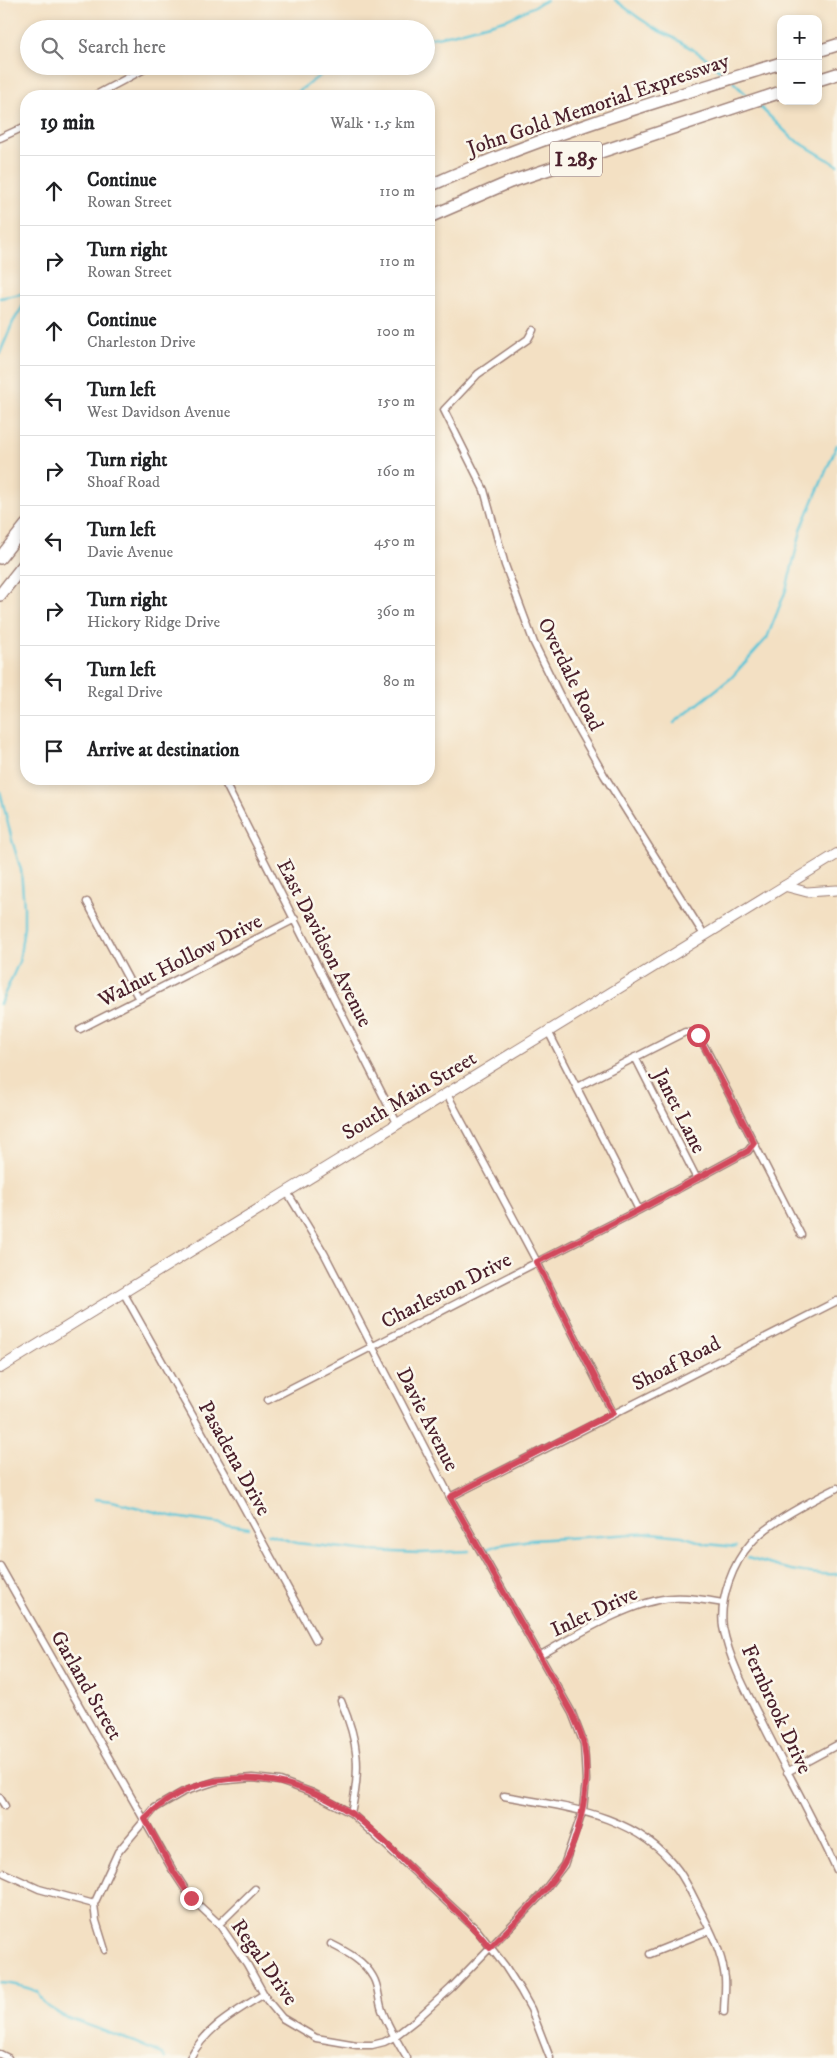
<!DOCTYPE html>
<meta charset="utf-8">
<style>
body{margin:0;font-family:"IM FELL DW Pica",serif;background:#f2f2f2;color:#202124}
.controls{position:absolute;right:15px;top:15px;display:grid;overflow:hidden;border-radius:10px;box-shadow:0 2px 8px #0003}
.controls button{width:45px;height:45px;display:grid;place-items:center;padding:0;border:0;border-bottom:1px solid #e0e0e0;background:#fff;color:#202124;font:25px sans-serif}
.stop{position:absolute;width:15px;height:15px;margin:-11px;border:4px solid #d1495b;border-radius:50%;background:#fff}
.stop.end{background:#d1495b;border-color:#fff;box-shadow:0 1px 5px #0008}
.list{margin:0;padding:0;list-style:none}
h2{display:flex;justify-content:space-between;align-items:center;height:65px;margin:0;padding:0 20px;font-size:21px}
h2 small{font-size:16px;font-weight:400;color:#757577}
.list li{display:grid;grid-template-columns:32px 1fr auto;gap:15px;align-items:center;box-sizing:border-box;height:70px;padding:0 20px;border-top:1px solid #e0e0e0}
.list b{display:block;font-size:19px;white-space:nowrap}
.list p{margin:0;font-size:16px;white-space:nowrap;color:#757577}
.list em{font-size:16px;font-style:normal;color:#757577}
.icon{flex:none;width:28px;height:28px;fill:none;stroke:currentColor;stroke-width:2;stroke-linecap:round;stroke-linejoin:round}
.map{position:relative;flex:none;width:837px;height:2058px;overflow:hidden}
.search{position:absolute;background:#fff;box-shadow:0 2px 8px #0003;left:20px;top:20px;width:415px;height:55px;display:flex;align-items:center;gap:12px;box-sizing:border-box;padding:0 18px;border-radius:28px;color:#757577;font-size:19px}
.panel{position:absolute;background:#fff;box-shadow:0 2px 8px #0003;left:20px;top:90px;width:415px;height:695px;border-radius:20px}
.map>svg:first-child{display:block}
</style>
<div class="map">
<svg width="837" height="2058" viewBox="0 0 837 2058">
<rect width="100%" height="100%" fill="#fbf7ec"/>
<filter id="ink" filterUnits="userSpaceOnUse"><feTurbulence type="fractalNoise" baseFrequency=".02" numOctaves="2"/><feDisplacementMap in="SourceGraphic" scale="10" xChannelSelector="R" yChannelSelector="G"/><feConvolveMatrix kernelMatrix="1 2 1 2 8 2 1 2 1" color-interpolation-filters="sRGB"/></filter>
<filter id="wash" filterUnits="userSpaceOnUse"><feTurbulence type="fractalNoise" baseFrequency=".0096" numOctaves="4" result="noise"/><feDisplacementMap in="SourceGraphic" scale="20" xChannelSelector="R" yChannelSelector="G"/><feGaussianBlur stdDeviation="1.12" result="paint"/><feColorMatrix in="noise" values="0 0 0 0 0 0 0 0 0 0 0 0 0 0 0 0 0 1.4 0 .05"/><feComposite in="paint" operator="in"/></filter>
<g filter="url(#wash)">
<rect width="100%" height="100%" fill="#f3e0c3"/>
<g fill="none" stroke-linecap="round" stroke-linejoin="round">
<path stroke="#5cc5d7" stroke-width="2.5" d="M615,0L639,18L659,31L674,38L705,57L725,75
M426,39L452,34L508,19L547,0
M733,82L751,99
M292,96L333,66
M757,104L792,138L837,165
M0,298L26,293
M0,353L13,322L26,301
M674,723L731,678L767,638L786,590L802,527L837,445
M0,791L12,840L21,870L24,907V927L19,962L0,1004
M95,1499L112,1501L175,1517L249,1528
M268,1534L296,1543L370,1551L419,1553L469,1551
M487,1549L499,1545L531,1540L652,1533L682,1536L707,1544L736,1547
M748,1558C776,1567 808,1576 837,1574
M0,1983C15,1984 25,1986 38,1992L44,2004L63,2016L134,2042L162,2054L165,2058"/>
</g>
</g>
<g filter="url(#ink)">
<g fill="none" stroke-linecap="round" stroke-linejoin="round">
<defs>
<path id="street" d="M217,29L233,24
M94,96L150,66
M0,138L26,126
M533,330L528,339L478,374L444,410L484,490L505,565L534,643L567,710L604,775L704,935
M223,779L397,1123
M87,902L139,999
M80,1029L295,919
M548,1031L639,1210
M635,1057L697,1179
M447,1094L537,1262L613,1413
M754,1143L801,1235
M123,1292L231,1484L316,1640
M268,1400L639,1210L748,1151L754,1143L706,1049C700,1039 697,1032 685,1032L577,1087
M837,1488C813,1500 769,1522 751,1543C733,1563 719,1599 723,1627C729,1659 745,1689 760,1718C785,1769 813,1818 837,1870
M450,1497L837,1301
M0,1566L172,1869L191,1898L219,1924L247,1964L267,2000L282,2018L316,2038L357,2045H372L384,2042L394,2037L417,2019L451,1988L540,1896L564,1865L583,1810L586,1780L584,1744L572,1713L450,1497L324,1253L287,1192
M539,1656C575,1636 632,1600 673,1598C690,1597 706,1600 723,1603
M341,1701C359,1743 361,1769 351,1813
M787,1772L837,1745
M504,1796C566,1807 637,1814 678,1870C686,1881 692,1894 698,1906C710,1929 722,1952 725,1978C726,1989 724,2001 724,2012
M0,1798L5,1806
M4,1873L39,1889L94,1904
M219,1924L255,1889
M331,1944C347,1952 364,1961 373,1977C379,1987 378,1999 382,2010C388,2027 398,2043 407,2058
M105,1950L96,1921L94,1904L118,1852L155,1808L183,1792L217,1781L252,1778L280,1781L313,1793L351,1813L477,1930L505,1966L521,1991L531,2009L550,2058
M650,1954L710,1930
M0,2054L8,2058
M190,2058C206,2027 236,2012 264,1994"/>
<path id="secondary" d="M784,886L807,892L837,890"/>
<path id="primary" d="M0,1368L837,854"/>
<path id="highway" d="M818,51L837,45
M818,80L837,74
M429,186C543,135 662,100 781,63
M429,217L510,182L781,92
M0,558L26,525
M0,595L26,562"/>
</defs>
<use href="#street" stroke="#9e8077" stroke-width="9"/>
<use href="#secondary" stroke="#9e8077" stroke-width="11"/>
<use href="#primary" stroke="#9e8077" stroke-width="12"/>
<use href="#highway" stroke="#9e8077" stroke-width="14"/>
<use href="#street" stroke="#fff" stroke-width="6"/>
<use href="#secondary" stroke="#fff" stroke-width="9"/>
<use href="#primary" stroke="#fff" stroke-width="10"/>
<use href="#highway" stroke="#fff" stroke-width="11"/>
</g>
</g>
<g fill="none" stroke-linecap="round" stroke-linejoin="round" filter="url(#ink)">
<path stroke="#d1495b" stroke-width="6" d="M191,1898L172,1869L145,1819C201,1761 289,1771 351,1813C375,1830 397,1855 418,1875C443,1898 469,1921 490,1948C512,1925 536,1903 555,1877C580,1845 591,1785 584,1745C582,1734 576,1723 572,1713L450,1497L613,1413L537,1262L639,1210L748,1151L754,1143L698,1035"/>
</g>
<g text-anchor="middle" stroke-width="5" stroke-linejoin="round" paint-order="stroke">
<rect fill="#fbf7ec" stroke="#7f6065" stroke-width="1" x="550" y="141.5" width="52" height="35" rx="4"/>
<g font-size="20" font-weight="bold" fill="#4a1f2b">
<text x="576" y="166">I 285</text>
</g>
<g font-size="21" fill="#4a1f2b" stroke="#fbf7ec">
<text transform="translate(598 104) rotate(-19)" y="7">John Gold Memorial Expressway</text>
<text transform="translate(571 674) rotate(64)" y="7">Overdale Road</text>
<text transform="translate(325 943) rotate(63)" y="7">East Davidson Avenue</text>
<text transform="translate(180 960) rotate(-27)" y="7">Walnut Hollow Drive</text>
<text transform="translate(409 1095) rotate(-31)" y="7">South Main Street</text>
<text transform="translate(680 1111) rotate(63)" y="7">Janet Lane</text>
<text transform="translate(446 1290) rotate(-27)" y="7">Charleston Drive</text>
<text transform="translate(676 1363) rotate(-27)" y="7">Shoaf Road</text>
<text transform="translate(428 1419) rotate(63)" y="7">Davie Avenue</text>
<text transform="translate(235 1458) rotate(61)" y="7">Pasadena Drive</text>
<text transform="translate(594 1611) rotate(-25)" y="7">Inlet Drive</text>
<text transform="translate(87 1685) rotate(60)" y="7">Garland Street</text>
<text transform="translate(777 1709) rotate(65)" y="7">Fernbrook Drive</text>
<text transform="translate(265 1962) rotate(55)" y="7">Regal Drive</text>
</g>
</g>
</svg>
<div class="controls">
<button>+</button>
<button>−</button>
</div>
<div class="stop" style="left:698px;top:1035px"></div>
<div class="stop end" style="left:191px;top:1898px"></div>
<div class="search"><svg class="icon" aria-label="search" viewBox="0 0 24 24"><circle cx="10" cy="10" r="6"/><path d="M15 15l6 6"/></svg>Search here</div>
<section class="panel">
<h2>19 min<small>Walk · 1.5 km</small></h2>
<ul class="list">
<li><svg class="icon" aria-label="ahead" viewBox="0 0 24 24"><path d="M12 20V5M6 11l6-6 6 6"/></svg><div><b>Continue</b><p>Rowan Street</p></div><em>110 m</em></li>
<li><svg class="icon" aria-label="right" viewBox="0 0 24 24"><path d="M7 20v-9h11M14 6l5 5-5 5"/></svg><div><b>Turn right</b><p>Rowan Street</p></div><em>110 m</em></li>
<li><svg class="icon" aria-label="ahead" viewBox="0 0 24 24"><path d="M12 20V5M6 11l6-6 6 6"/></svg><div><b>Continue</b><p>Charleston Drive</p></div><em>100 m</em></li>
<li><svg class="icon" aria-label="left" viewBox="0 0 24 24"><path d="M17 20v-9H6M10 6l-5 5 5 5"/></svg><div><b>Turn left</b><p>West Davidson Avenue</p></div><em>150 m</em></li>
<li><svg class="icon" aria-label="right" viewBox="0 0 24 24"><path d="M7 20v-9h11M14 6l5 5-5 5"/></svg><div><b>Turn right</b><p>Shoaf Road</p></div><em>160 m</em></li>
<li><svg class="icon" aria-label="left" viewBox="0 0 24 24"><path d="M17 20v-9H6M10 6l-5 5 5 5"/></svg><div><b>Turn left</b><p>Davie Avenue</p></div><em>450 m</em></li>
<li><svg class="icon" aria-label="right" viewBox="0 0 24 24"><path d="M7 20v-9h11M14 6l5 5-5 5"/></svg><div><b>Turn right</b><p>Hickory Ridge Drive</p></div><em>360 m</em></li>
<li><svg class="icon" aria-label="left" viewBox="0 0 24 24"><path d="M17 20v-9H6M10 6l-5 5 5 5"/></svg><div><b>Turn left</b><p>Regal Drive</p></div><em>80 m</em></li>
<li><svg class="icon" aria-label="arrive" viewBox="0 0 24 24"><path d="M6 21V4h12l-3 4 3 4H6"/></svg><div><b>Arrive at destination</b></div></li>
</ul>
</section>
</div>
